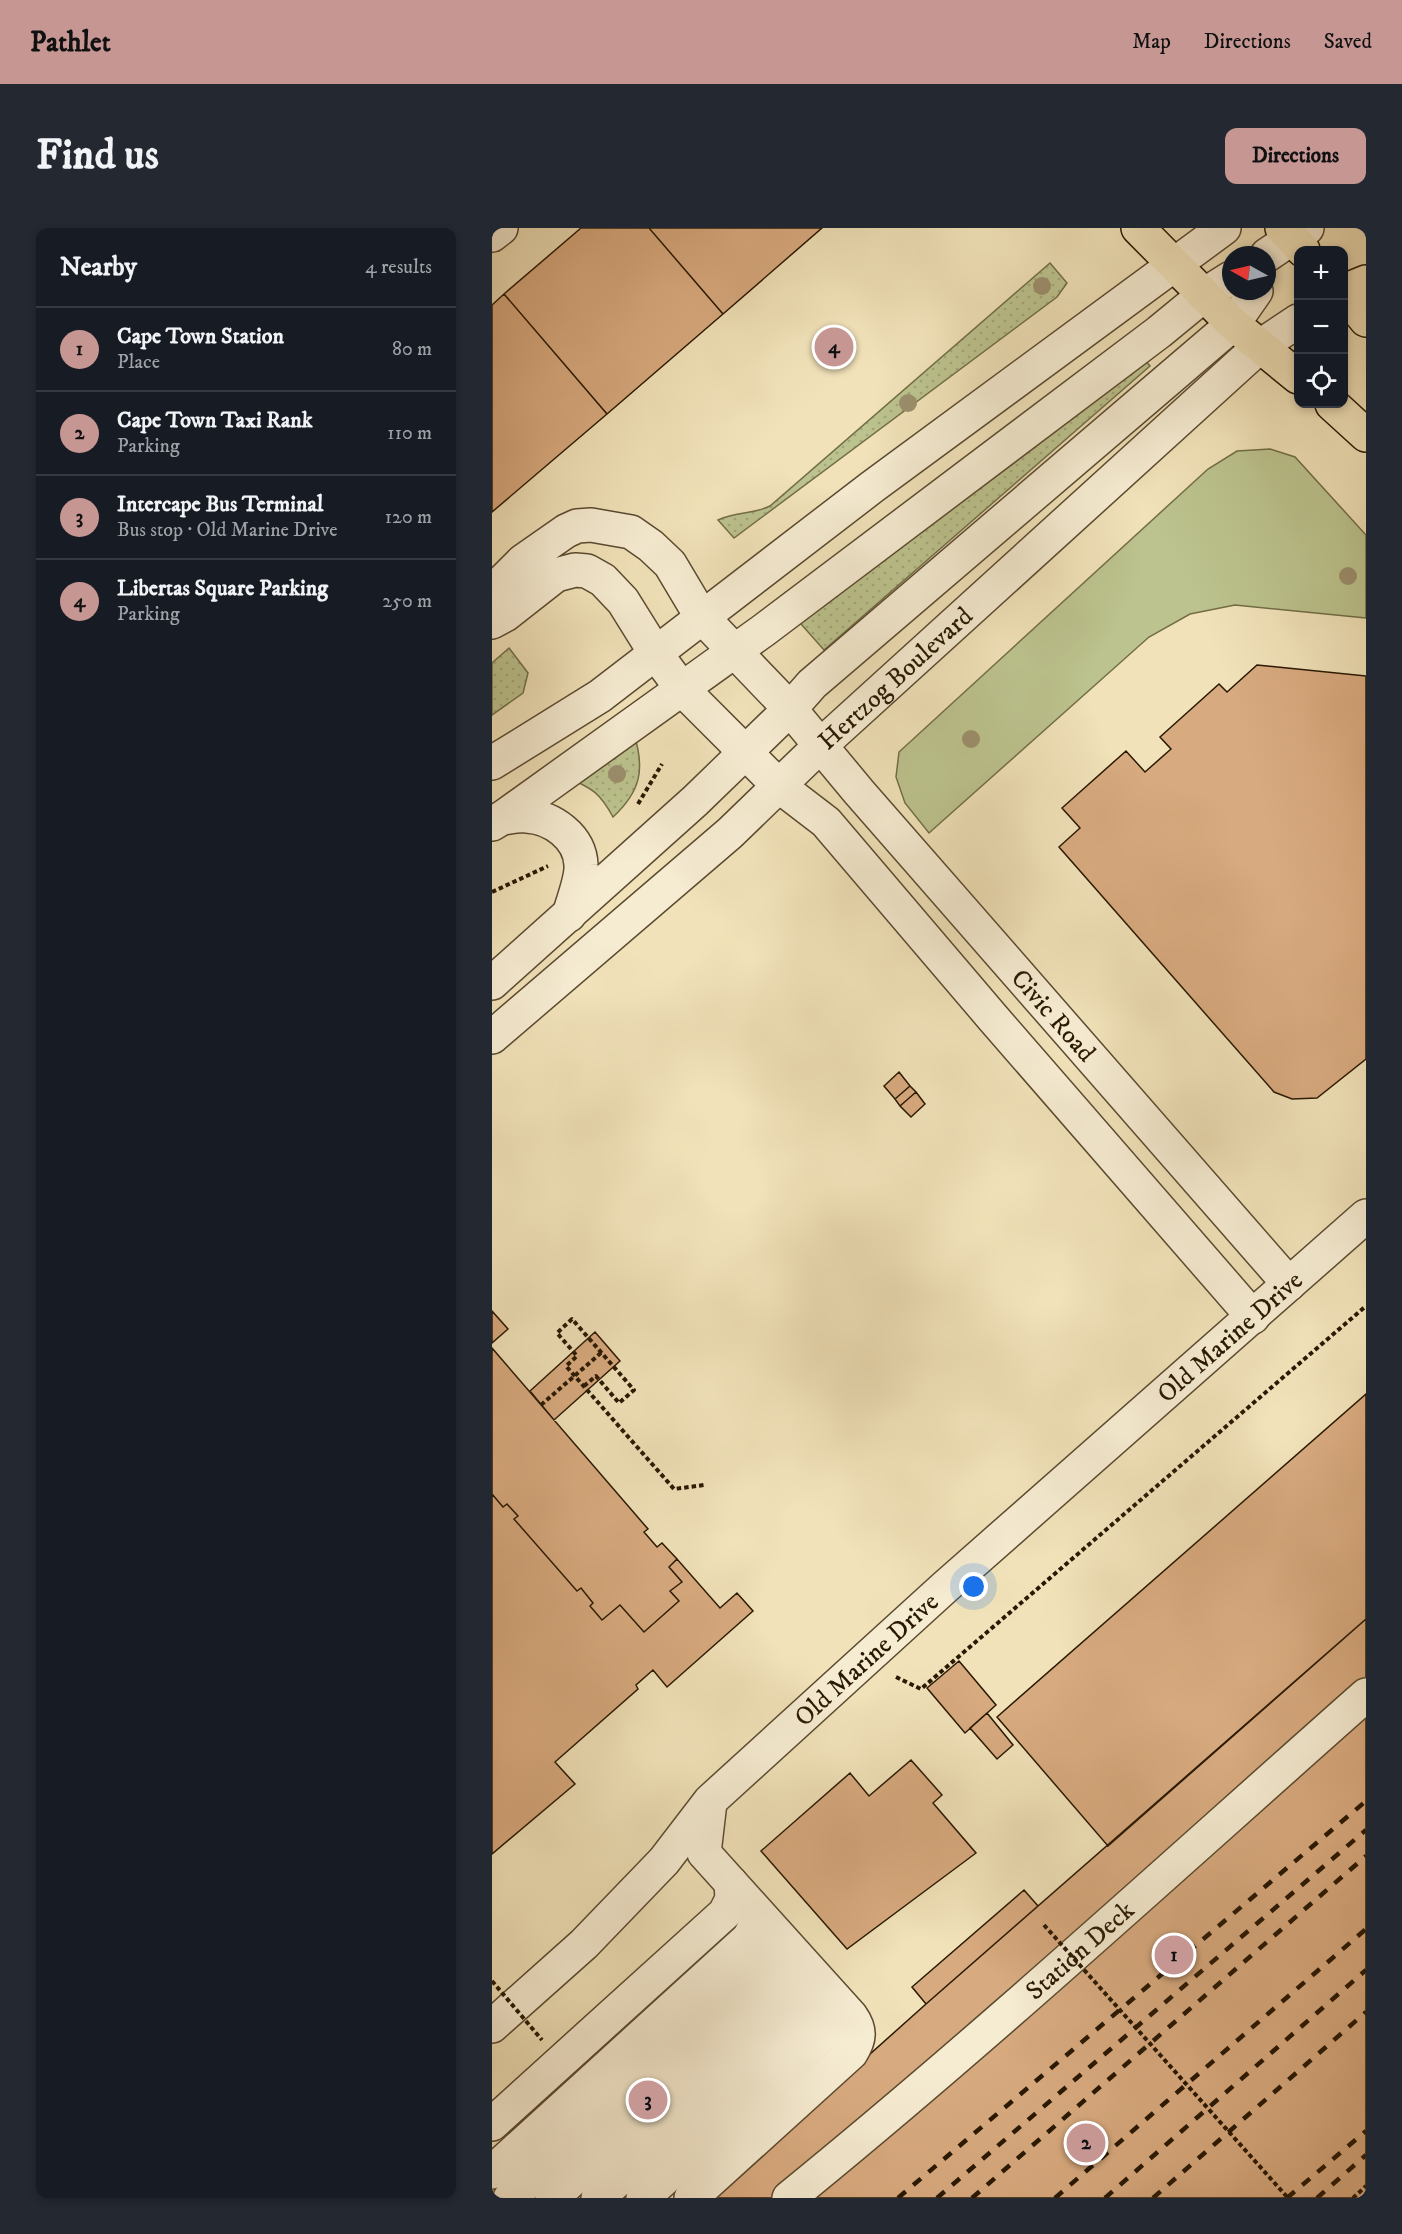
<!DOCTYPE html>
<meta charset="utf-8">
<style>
body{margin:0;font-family:"IM FELL DW Pica",serif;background:#242831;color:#f1f3f6}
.controls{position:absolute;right:18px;top:18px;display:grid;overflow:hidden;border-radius:12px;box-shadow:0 3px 9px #0003}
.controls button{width:54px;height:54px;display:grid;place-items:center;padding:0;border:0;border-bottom:2px solid #363941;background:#171b24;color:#f1f3f6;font:30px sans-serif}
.compass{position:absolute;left:730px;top:18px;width:54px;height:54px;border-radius:50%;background:#171b24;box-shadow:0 3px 9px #0003;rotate:278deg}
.you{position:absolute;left:482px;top:1359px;width:21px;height:21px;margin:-15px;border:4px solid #fff;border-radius:50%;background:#1a73e8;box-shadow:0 0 0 9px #1a73e833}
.badge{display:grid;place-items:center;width:39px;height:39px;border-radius:50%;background:#c59692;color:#111;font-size:20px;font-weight:700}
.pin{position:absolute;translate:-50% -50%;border:3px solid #fff;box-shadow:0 2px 6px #0006}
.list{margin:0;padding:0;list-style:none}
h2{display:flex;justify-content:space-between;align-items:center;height:78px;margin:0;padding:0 24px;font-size:26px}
h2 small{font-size:20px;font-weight:400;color:#9ea1a6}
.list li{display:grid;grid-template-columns:39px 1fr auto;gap:18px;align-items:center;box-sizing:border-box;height:84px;padding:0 24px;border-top:2px solid #363941}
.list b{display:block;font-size:22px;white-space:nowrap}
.list p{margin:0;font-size:20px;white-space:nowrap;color:#9ea1a6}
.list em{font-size:20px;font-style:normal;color:#9ea1a6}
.icon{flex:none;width:33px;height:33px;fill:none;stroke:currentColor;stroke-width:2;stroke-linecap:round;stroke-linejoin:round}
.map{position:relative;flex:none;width:874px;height:1970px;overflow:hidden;border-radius:12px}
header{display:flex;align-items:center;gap:36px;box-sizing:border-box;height:84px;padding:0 30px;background:#c59692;color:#111}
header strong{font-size:28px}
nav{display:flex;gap:33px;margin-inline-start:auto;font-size:21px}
.intro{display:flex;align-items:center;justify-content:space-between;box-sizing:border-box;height:144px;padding:0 36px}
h1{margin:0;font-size:42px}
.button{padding:15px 27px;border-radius:12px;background:#c59692;color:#111;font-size:21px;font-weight:700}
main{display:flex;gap:36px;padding:0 36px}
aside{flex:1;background:#171b24;border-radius:12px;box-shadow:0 3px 9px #0003}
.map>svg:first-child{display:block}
</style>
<header>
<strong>Pathlet</strong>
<nav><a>Map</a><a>Directions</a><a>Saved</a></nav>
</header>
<div class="intro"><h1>Find us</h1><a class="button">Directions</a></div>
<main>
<aside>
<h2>Nearby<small>4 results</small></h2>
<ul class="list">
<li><span class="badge">1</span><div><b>Cape Town Station</b><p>Place</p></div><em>80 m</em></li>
<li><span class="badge">2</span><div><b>Cape Town Taxi Rank</b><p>Parking</p></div><em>110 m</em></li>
<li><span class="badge">3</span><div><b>Intercape Bus Terminal</b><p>Bus stop · Old Marine Drive</p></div><em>120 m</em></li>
<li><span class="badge">4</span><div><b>Libertas Square Parking</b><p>Parking</p></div><em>250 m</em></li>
</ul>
</aside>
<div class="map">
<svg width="874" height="1970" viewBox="0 0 874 1970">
<defs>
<pattern id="grass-dots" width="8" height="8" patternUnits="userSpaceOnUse" patternTransform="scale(1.5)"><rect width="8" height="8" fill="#bcc38e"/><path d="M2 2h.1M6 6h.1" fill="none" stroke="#a2a779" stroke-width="1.8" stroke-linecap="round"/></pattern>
</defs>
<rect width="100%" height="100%" fill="#f1e2b9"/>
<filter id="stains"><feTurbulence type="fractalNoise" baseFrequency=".00333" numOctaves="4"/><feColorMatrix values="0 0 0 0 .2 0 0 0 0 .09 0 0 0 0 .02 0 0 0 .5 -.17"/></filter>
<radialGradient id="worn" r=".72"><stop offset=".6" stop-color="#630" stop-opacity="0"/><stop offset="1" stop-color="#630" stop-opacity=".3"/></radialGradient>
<path fill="url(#grass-dots)" stroke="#726e48" stroke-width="1.5" d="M558,35L575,55L565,69L242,310L226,292C243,284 262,286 278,278Z
M651,130L658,138L332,422L302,388Z
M17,420L36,445L31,465L0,487V435Z
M142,506C153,541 149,563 121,589C108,565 101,561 77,550Z"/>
<path fill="#bcc38e" stroke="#726e48" stroke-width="1.5" d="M778,221L803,229L874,307V390L743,377L698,386L657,409L437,605L413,575L404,549L407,524L716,241L745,223Z"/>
<path fill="#d8aa7f" stroke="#291803" stroke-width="1.5" d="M89,0H157L231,86L115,186L12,66Z
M157,0H330L231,86Z
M12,66L115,186L0,284V77Z
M765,437L874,448V831L825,870L800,871L782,864L567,619L588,600L570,580L634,523L653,544L679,521L668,509L727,456L735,464Z
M407,844L418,858L403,871L392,858Z
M418,858L424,864L408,878L403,871Z
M424,864L433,876L419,889L408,878Z
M0,1083L16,1101L0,1115Z
M103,1104L128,1133L62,1192L38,1163Z
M0,1120L156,1301L152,1304L165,1319L170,1315L185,1331L177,1339L190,1354L178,1363L187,1373L152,1404L128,1377L110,1392L98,1378L101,1375L89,1360L85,1363L22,1291L26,1288L15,1276L11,1279L0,1266Z
M874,1166V1391L616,1618L505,1489Z
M0,1266L11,1279L15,1276L26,1288L22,1291L85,1363L89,1360L101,1375L98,1378L110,1392L128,1377L152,1404L187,1373L178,1363L190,1354L177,1339L185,1331L228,1380L245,1365L261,1383L175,1459L161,1442L144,1457L146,1461L63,1534L83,1556L0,1626Z
M874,1391V1970H217L434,1776Z
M467,1433L504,1477L473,1505L435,1460Z
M495,1485L521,1517L505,1531L478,1500Z
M419,1532L450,1567L441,1575L484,1625L355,1721L269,1623L358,1545L377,1568Z
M532,1662L546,1678L434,1776L420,1759Z"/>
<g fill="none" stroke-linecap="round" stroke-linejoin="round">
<defs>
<g id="minor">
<path d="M0,7L9,0"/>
<path d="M775,27L815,0"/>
<path id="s1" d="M0,364L31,333L74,303L85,298L99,297L139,304L159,318L178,336L209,388L298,481L367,564L797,1056"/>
<path d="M0,394L13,387L64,347L83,342L95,343L111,352L131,373L164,426L190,461L287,558L334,594L501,790L761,1089"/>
<path d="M0,535L108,468L380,259L732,0"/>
<path d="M10,590C18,589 26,587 34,588C60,589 88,609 89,637C90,650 81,673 77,687"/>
<path d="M0,596L10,590L272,402L667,104L712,67L739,50"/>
<path d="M0,755L203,573L298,481L320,456L741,96L764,63"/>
<path id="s2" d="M0,809L238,605L329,517L767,119L806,93"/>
<path id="s3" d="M0,1798L92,1716L172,1633L218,1573L453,1359L874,988"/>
<path d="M0,1896L233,1685L240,1671L239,1655"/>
<path d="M0,1944L256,1711C265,1697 266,1689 256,1675"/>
<path d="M18,1970L277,1734C286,1720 287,1712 277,1698"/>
<path d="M60,1970L296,1756L304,1742L302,1727L296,1719"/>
<path d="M106,1970L317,1778C325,1764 327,1755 316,1742"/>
<path d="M151,1970L337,1801C347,1788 347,1778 337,1765"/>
<path d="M199,1970L359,1825C368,1811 369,1802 359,1788L212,1625L218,1574"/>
<path id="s4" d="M297,1970C495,1809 683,1636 874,1467"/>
</g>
<path id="major" d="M646,0L741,96L806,149
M790,0L811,22
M852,65L874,92
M840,176L874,207"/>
<path id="highway" d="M852,63L874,54"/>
</defs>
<use href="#minor" stroke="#5b4a30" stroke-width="36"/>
<use href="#major" stroke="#291803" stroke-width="36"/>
<use href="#highway" stroke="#291803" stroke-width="36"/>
<path stroke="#291803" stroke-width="4" stroke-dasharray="4.5 3" stroke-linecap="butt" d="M146,576L170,536
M0,664L56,638
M92,1158L104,1148L127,1175L142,1162L80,1091L65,1105L85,1128L74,1138L182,1261L212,1257
M404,1449L429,1461L874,1078
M861,1970L874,1958"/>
<use href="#minor" stroke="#f6ecd2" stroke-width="33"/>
<use href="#major" stroke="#f1e2b9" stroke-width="33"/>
<use href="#highway" stroke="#f1e2b9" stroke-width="33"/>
<path stroke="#291803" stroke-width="4.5" stroke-dasharray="10 10" stroke-linecap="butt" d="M406,1970L874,1573
M445,1970L874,1602
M480,1970L874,1628
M563,1970L874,1701
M613,1970L874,1742
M661,1970L874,1784
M795,1970L874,1903
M825,1970L874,1927"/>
<path stroke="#291803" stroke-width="4" stroke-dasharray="4.5 3" stroke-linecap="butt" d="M49,1177L110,1124
M552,1697L796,1970
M0,1753L50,1812"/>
</g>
<g fill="#9b8f6c">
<circle cx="550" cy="58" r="9"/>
<circle cx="416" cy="175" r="9"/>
<circle cx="856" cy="348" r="9"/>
<circle cx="479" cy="511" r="9"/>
<circle cx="125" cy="546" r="9"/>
</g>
<g text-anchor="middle" stroke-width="4.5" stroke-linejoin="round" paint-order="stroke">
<g font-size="26" fill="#291803" stroke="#f6ecd2">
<text dy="9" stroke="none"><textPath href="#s2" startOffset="540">Hertzog Boulevard</textPath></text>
<text dy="9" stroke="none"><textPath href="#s1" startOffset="807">Civic Road</textPath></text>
<text dy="9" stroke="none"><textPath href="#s3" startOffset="1011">Old Marine Drive</textPath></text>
<text dy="9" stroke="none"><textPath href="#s3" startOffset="525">Old Marine Drive</textPath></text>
<text dy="9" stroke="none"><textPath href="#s4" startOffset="382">Station Deck</textPath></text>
</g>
</g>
<rect width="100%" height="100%" filter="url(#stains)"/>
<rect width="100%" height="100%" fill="url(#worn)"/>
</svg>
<div class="controls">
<button>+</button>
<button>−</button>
<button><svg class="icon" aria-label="locate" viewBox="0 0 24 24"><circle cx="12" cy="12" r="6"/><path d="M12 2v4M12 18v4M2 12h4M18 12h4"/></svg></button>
</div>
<svg class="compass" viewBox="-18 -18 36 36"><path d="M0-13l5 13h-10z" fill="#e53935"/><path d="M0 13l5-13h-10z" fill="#9ea1a6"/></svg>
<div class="you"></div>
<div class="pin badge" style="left:682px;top:1727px">1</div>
<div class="pin badge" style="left:594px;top:1915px">2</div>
<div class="pin badge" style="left:156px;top:1872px">3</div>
<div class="pin badge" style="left:342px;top:119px">4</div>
</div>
</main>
